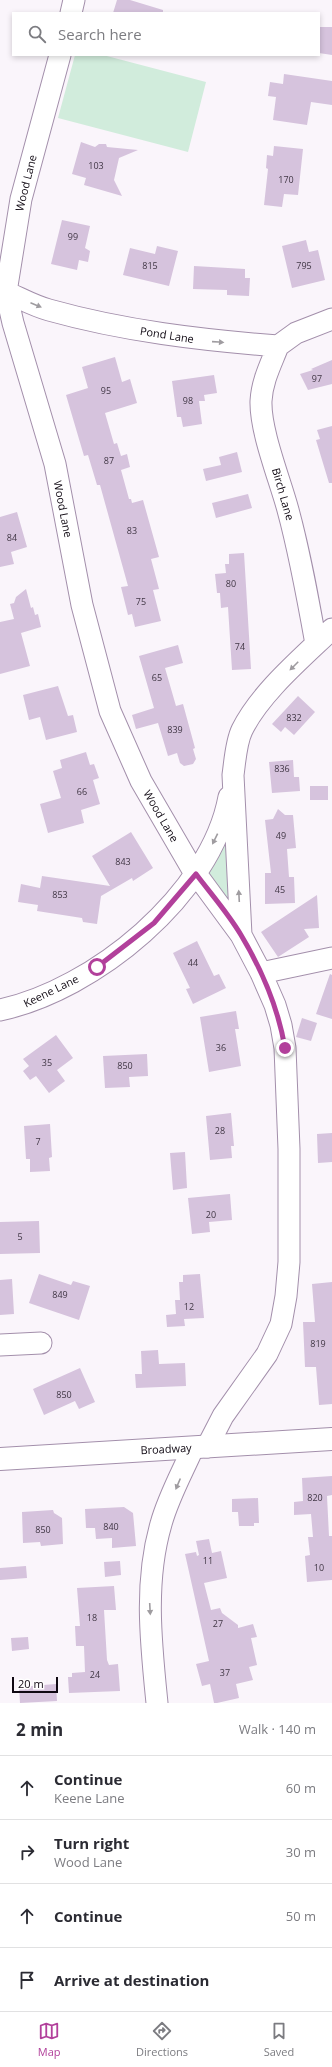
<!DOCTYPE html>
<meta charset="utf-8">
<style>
body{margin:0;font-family:"Open Sans",sans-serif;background:#f7f7f7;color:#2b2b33}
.scale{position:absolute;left:12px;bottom:10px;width:46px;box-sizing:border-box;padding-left:4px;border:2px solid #0f0812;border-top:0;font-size:11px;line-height:14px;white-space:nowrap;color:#0f0812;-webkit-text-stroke:3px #fff;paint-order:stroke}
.stop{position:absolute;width:12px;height:12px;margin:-9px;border:3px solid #b2409b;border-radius:50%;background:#fff}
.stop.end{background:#b2409b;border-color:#fff;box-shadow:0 1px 4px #0008}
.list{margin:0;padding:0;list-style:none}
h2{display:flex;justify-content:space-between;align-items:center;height:52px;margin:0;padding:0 16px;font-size:17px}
h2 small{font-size:13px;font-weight:400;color:#7c7c81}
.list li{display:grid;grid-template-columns:26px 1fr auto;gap:12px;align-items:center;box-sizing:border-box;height:64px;padding:0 16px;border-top:1px solid #e1e1e2}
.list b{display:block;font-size:15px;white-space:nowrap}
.list p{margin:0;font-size:13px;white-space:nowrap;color:#7c7c81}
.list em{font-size:13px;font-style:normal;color:#7c7c81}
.icon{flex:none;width:22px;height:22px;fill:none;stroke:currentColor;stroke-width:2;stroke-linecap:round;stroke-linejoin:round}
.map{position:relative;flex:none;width:332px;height:1703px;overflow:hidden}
.search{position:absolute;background:#fff;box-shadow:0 2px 6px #0003;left:12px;right:12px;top:12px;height:44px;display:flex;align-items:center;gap:10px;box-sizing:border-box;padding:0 14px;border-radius:0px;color:#7c7c81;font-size:15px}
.sheet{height:308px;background:#fff}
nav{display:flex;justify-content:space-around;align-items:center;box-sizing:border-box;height:56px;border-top:1px solid #e1e1e2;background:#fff;font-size:11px;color:#7c7c81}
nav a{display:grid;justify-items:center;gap:2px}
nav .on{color:#b2409b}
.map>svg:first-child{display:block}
</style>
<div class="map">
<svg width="332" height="1703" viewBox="0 0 332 1703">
<rect width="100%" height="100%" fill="#faf5fb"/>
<path fill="#d1ecdc" d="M75,55H103L206,82L188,152L58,118Z
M231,809L238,926L200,874Z"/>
<path fill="#d6c3dd" d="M117,0H130L163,10V13H113Z
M319,27H332V55L319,53Z
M284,74L332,81V105L311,102L307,125L273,120L276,97L268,96L270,82L283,84Z
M81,142L95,147L99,144H106L107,147L138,150L119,158L114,180L122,196L84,185L86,178L72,174Z
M274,146L303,149L298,195L284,194L282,207L264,205L268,169L266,168L267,155L273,156Z
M62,220L90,226L85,248L90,251L88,262L79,260L77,270L51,264Z
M306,240L309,252L318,250L325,280L292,288L282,246Z
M157,246L178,251L169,286L123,275L130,248L155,254Z
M194,266L245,269V278H250L249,296L227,295V290L193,289Z
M115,357L122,382L130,379L137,403L105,413L114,444L117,443L121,456L127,454L130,467L121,470L129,499H131L132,503L143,500L159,557L151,559L159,589L153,590L161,621L135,627L132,614L128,615L121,587L128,586L100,485H97L88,455L84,456L66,395L88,388L82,367Z
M332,360V384L308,390L300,374L313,370L311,369Z
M214,375L217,393L204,395L205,401H199L202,424L183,427L181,417H177L172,381Z
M332,426V483H329L316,440L320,439L317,430Z
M237,452L242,472L206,481L203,469L221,465L219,457Z
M248,494L252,508L216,518L212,503Z
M17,512L27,547L11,552L14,564L0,567V517Z
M244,553L251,669L232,670L228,607L221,608L220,593H217L215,574L226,573L225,564H229V554Z
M26,589L31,608L33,607L35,615L38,614L41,627L21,633L30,666L0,674V622L14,619L10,604L14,603L16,597Z
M178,645L183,663L165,668L176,706L183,704L195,748L193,749L196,759L193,764L184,766L180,763L177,753L168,756L158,723L136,729L132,715L154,708L139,656Z
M58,686L68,716L73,715L77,732L46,740L40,717L29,720L23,695Z
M298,696L315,712L294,735L285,727L281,732L272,724Z
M86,752L90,765L94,764L99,778L93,780L100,804L81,810L84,823L48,833L40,804L61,798L53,771L62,768L60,760Z
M293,760L294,777H299L300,791L272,793L269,762Z
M310,786H328V800H310Z
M278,809L285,815H293L296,848L287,849L289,877H294L295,903L265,904V873H271L265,820L273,819Z
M131,832L153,868L133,881L132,878L101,896L97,924L83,922L82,918L37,911L38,905L18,902L21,884L40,888L42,876L110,886L92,856Z
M317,895L319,928L304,929L309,937L278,957L261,932Z
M197,941L214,976L219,974L226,988L193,1004L186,989L190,988L173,953Z
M330,974L332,975V1019L316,1014Z
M236,1011L239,1029H235L241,1066L209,1072L200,1017Z
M302,1018L317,1023L311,1041L296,1037Z
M56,1035L73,1058L57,1070L65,1081L49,1093L36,1076L30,1080L23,1071L29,1066L23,1059Z
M147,1054L148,1076L129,1077L130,1087L105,1088L103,1056Z
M231,1113L234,1146H231L232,1158L210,1160L206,1116Z
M50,1124L52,1157L49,1158L50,1171L30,1172V1159H26L24,1126Z
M332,1133V1162L318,1163L317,1134Z
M185,1152L187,1188L173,1190L170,1153Z
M230,1194L232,1220L209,1222L210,1232L192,1234L188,1198Z
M39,1221L40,1253L0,1254V1222Z
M39,1274L71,1285L73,1281L90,1286L79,1320L29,1303Z
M200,1274L204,1318L184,1319L185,1326L167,1327L166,1315L176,1314L175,1300H180L179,1282H183V1275Z
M12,1279L14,1314L0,1315V1280Z
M332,1282V1404L319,1405L316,1367H305L303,1322H315L312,1284Z
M158,1350L159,1364L185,1363L186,1386L136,1388L135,1374H142L141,1351Z
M80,1368L95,1402L79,1409L75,1401L44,1415L33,1389Z
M332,1476V1495L327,1496L329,1536H332V1580L307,1582L305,1556L310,1555L308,1537H313L311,1514L294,1515V1502L303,1501L302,1478Z
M258,1498L259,1523H254V1526H239L238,1512H232V1499Z
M124,1507L133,1513L136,1546L112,1548V1538L96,1539L95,1528H86L85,1509Z
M53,1510L54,1513L62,1518L63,1544L41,1546L40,1542L23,1543L22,1512Z
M209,1539L212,1553L221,1551L227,1578L204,1583L211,1610L220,1608L222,1613L238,1625V1628L253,1624L257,1637L251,1638L257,1665L249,1667L253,1680L236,1684L239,1698L217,1703H214L210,1684L202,1686L196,1664L209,1661L185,1554L196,1552L197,1556L199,1555L196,1541Z
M120,1561L121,1575L105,1577L104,1562Z
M26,1566L27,1578L0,1580V1568Z
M114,1586L116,1610H104L107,1660L109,1665L118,1664L120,1691L69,1693L68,1677H72V1673L85,1672L84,1646H76L75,1626H80L77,1588Z
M28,1637L29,1649L12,1651L11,1638Z
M56,1684L57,1701L20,1703L19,1687Z"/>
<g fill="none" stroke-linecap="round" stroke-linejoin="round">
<defs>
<path id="minor" d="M71,13L74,0
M60,55L21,199L6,292L13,323L55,464L82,605L110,711L141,781L191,867L241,935
M0,293L6,292C20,298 34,306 49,310C124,331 201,340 278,346L296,333L332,319
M278,346C271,364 262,381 261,401C260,431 280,480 288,510C300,554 308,599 316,644
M261,973L332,958
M0,1010C94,990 211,895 229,797
M0,1345L41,1343
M207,1447L223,1416L267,1354L281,1324L286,1296L289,1262V1149L285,1048L281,1025L275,1005L261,973L241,935L233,775C235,761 236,742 242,730C260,693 303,657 332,629
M157,1703C151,1644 144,1582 161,1524C168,1498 182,1473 193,1448"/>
<path id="major" d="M0,1459L332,1439"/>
</defs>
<use href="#minor" stroke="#a38fab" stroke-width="23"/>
<use href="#major" stroke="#a38fab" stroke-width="24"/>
<use href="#minor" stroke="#fff" stroke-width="21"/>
<use href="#major" stroke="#fff" stroke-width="22"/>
</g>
<defs><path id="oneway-solid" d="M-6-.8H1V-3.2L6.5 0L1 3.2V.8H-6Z"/></defs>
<g fill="#9f9ca0">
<use href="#oneway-solid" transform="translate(36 305) rotate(23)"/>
<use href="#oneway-solid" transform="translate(218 342) rotate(4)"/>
<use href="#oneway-solid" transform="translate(294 666) rotate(135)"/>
<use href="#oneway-solid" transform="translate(215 839) rotate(116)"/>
<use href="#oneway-solid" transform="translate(239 896) rotate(-93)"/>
<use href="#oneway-solid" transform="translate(178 1484) rotate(113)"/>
<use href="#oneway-solid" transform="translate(150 1609) rotate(87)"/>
</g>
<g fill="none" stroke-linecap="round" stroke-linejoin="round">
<path stroke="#b2409b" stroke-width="5" d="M97,967L154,923L196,874C211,894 228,913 241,935C262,970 278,1007 285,1048"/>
</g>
<g text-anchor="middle" stroke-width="3.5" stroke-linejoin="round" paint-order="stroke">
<g font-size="9" fill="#413745">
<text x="96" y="169">103</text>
<text x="286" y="183">170</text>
<text x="73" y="240">99</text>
<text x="150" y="269">815</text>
<text x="304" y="269">795</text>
<text x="317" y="382">97</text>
<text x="106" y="394">95</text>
<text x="188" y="404">98</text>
<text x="109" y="464">87</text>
<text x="132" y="534">83</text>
<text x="12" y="541">84</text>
<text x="231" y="587">80</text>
<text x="141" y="605">75</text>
<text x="240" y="650">74</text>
<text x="157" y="681">65</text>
<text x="294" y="721">832</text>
<text x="175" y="733">839</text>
<text x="282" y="772">836</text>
<text x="82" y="795">66</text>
<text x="281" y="839">49</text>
<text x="123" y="865">843</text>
<text x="280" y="893">45</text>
<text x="60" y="898">853</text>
<text x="193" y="966">44</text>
<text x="221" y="1051">36</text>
<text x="47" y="1066">35</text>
<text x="125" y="1069">850</text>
<text x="220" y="1134">28</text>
<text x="38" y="1145">7</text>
<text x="211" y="1218">20</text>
<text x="20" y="1240">5</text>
<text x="60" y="1298">849</text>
<text x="189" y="1310">12</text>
<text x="318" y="1347">819</text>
<text x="64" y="1398">850</text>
<text x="315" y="1501">820</text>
<text x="111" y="1530">840</text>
<text x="43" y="1533">850</text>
<text x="208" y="1564">11</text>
<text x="319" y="1571">10</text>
<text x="92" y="1621">18</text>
<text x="218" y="1627">27</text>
<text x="225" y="1676">37</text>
<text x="95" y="1678">24</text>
</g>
<g font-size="11" fill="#0f0812" stroke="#fff">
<text transform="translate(26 183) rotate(-76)" y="4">Wood Lane</text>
<text transform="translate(167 335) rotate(9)" y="4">Pond Lane</text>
<text transform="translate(283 494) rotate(74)" y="4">Birch Lane</text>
<text transform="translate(63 509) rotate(79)" y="4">Wood Lane</text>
<text transform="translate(161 816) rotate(60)" y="4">Wood Lane</text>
<text transform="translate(51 991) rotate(-26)" y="4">Keene Lane</text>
<text transform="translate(166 1449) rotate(-3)" y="4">Broadway</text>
</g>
</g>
</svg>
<div class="scale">20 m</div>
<div class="stop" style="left:97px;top:967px"></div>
<div class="stop end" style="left:285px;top:1048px"></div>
<div class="search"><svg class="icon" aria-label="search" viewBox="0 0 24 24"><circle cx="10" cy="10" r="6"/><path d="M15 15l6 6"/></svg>Search here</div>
</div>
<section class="sheet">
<h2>2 min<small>Walk · 140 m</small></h2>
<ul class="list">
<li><svg class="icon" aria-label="ahead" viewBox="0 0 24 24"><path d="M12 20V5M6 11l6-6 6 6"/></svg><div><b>Continue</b><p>Keene Lane</p></div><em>60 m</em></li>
<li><svg class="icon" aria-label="right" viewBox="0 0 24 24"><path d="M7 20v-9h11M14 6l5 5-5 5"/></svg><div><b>Turn right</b><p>Wood Lane</p></div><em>30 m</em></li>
<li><svg class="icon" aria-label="ahead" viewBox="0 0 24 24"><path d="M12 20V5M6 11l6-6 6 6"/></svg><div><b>Continue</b></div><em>50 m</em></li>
<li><svg class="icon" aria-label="arrive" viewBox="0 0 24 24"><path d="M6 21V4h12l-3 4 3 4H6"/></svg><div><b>Arrive at destination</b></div></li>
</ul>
</section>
<nav>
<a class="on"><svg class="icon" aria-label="map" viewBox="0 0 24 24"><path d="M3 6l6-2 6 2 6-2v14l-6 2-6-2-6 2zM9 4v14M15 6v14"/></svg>Map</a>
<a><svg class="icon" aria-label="directions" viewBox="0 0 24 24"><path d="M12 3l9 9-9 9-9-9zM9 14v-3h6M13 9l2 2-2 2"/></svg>Directions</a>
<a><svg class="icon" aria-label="saved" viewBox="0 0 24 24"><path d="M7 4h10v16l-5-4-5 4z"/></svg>Saved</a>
</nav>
